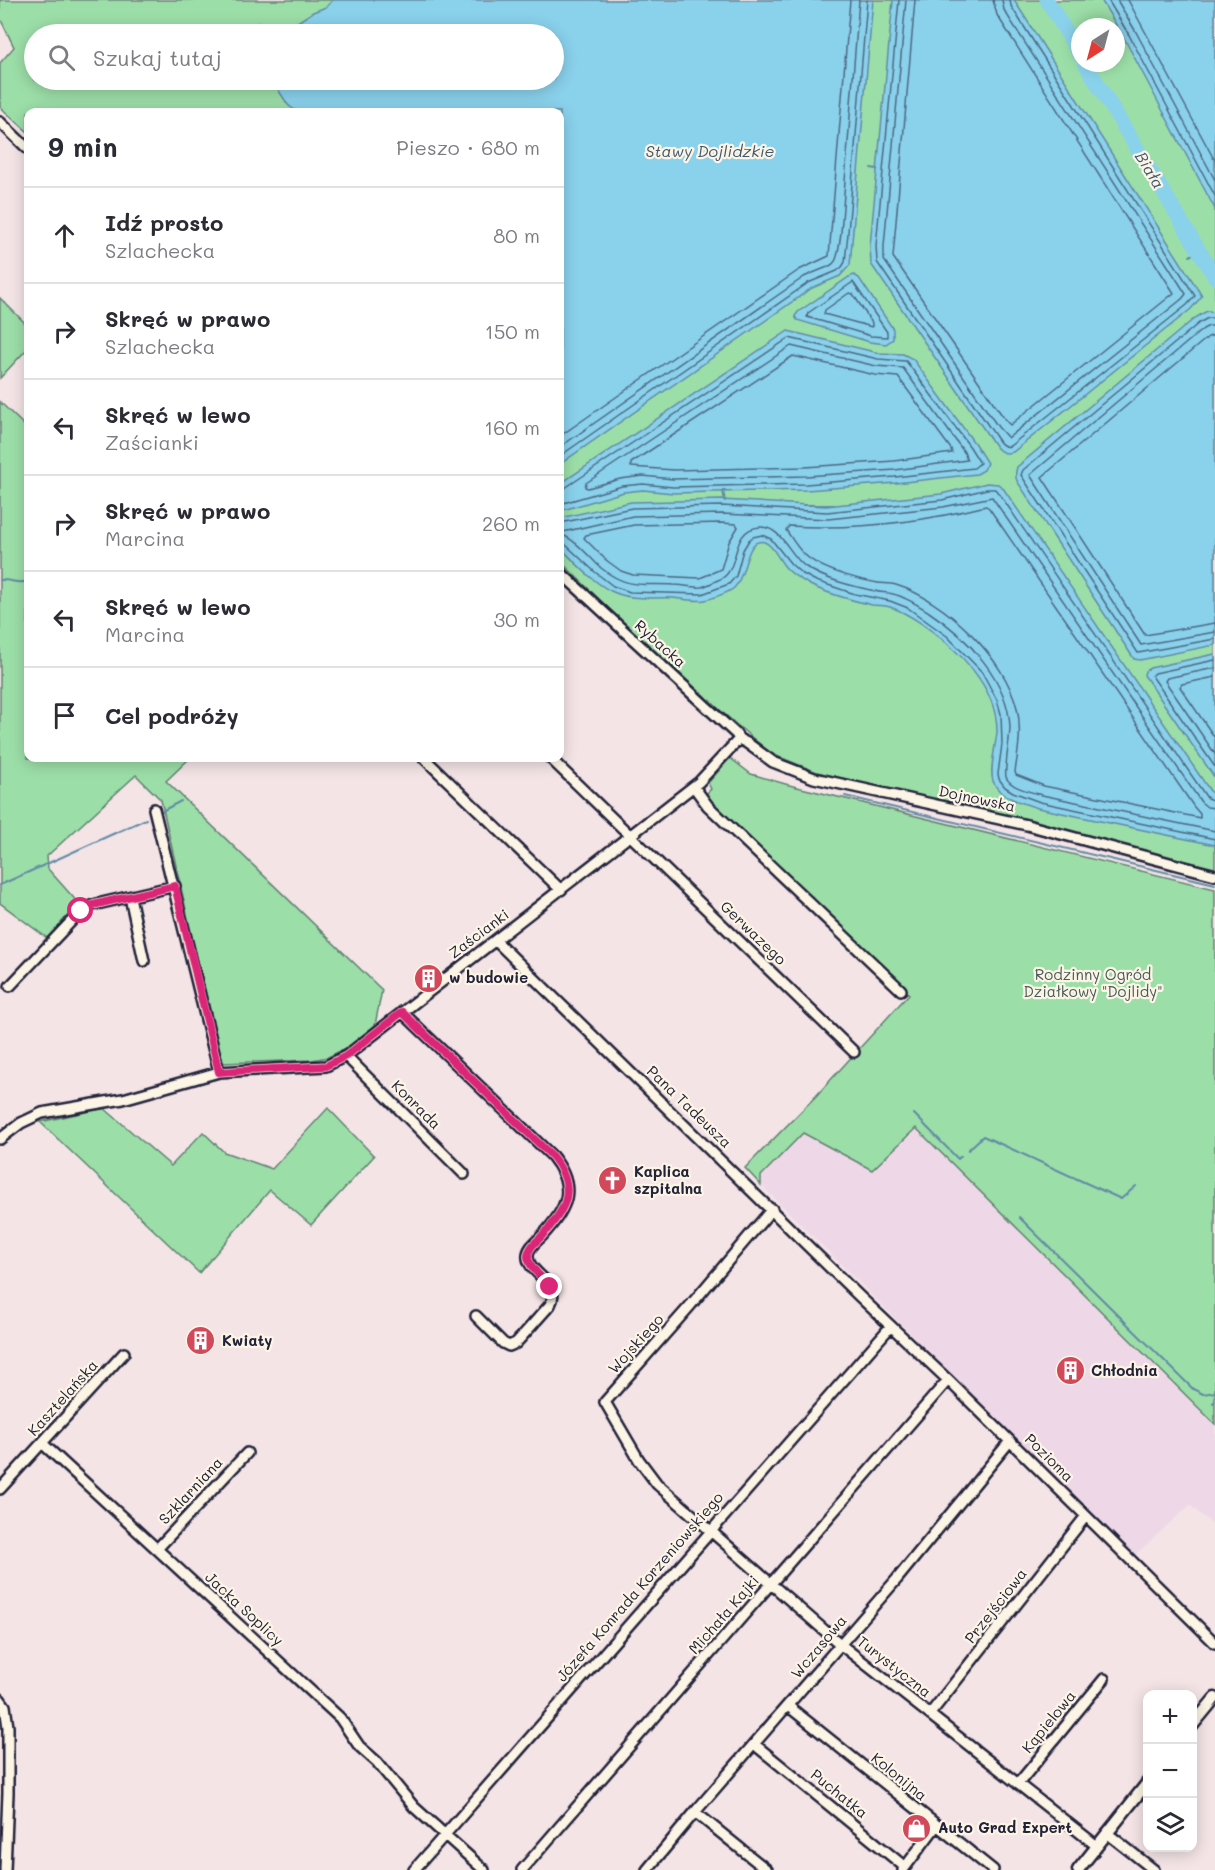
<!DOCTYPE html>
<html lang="pl">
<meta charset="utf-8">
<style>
body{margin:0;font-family:Mali,sans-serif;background:#f2f2f3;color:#2b2b33}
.controls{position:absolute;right:18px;bottom:18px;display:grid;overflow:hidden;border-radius:12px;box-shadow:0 3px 15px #0003}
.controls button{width:54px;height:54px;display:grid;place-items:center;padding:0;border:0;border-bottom:2px solid #e1e1e2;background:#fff;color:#2b2b33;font:30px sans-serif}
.compass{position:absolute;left:1071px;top:18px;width:54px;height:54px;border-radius:50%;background:#fff;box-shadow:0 3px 15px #0003;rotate:216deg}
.stop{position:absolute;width:18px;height:18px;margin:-14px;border:4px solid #db2777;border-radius:50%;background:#fff}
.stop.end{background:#db2777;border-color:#fff;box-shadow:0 2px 6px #0008}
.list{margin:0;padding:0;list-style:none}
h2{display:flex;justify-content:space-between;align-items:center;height:78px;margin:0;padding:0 24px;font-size:26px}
h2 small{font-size:20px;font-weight:400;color:#7c7c81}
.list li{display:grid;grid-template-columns:39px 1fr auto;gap:18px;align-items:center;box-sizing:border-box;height:96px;padding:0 24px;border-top:2px solid #e1e1e2}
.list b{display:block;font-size:22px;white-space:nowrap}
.list p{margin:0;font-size:20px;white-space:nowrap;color:#7c7c81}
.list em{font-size:20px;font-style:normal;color:#7c7c81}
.icon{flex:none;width:33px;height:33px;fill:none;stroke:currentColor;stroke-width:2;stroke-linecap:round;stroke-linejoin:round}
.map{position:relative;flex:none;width:1215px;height:1870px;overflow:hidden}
.search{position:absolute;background:#fff;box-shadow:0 3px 15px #0003;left:24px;top:24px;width:540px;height:66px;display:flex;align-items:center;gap:15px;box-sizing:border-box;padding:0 21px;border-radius:33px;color:#7c7c81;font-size:22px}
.panel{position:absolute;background:#fff;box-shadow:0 3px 15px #0003;left:24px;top:108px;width:540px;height:654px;border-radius:12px}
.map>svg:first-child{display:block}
</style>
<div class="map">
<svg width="1215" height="1870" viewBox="0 0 1215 1870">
<rect width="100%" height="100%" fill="#f4e4e6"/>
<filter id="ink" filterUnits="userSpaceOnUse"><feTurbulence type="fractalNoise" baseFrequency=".0167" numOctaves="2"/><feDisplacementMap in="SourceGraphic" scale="12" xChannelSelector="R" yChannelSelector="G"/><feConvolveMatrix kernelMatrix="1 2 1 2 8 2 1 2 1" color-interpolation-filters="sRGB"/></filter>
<g filter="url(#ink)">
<path fill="#eed8e7" d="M916,1127L1215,1423V1527L1190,1505L1134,1556L761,1185V1176L802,1133L872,1170Z"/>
<path fill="#9cdea8" stroke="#5f8072" stroke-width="1.5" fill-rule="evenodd" d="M0,0H1215V868L817,772L772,754L737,725L632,631L560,561V112H28V132L0,107V63L14,47L0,18ZM1080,27H1116V63H1080ZM34,34H554V80H34Z
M0,298L28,326V348L0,378Z
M0,402L28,429V758H190L166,781L382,990L375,1025L348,1047L328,1057L312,1060L221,1063L161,800L136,775L47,856L48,869L80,905L47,938L0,903Z
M730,758L751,774L789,785L1215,889V1424L916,1128L872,1170L803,1133L761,1176V1185L745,1168L816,1096L909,994L705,795L711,789L708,783Z
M104,1108L171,1166L203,1132L224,1152L272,1169L328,1108L374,1156L311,1225L270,1190L199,1273L40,1122Z"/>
<path fill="#8ad1ec" stroke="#608ba5" stroke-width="1.5" d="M333,0H873L850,265L840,276L812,288L560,464V112H297L288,105L272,80H554V34H248L249,29L253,24L261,23L280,30L287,29L313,12L326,7Z
M893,0H1014L1202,296L1191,309L1013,452C1005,454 1001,453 996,447L871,264L870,246Z
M1101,0H1215V209L1124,38Z
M854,275L859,278L893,329V339L886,344L870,342L797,320L795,316L798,312L849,277Z
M1207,311H1210L1215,315V645L1140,660L1134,659L1017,481C1015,476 1015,473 1017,467L1195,318Z
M788,331L879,353L903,354L913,359L975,444L987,463L984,470L977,474L896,483L807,490L673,493L643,490L624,492L560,511V484Z
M987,483L998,484L1003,488L1215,798V845L1038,808C1023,803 999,798 993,781C989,769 996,745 997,731C997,686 957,648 922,624C912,617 902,611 890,607C884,605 878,606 872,605C851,600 827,594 808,584C800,579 792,575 786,568C778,560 771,538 758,542C746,545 745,578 734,588C730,592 711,599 705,600C695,602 683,599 673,598C652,597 631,601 611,591C592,582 575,562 560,547V518L631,502L722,500L826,506L941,494Z
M1215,654V778L1144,675L1145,671L1150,668Z"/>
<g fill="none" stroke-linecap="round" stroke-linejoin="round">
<path stroke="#4c6882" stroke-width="1.5" d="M899,0L876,246L877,262L992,431C997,437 1001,449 1010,446L1187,305L1195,296L1011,6L1010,0
M906,0L884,246V260L998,427L1008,438L1182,299L1186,294L1004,10L1002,0
M915,0L893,257L1006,421L1010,425L1174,293L997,15L993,0
M1108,0L1129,35L1215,196
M1117,0L1136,32L1215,180
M1128,0L1215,161
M853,282L887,332V337L871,336L807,317L808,313Z
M849,293L853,294L872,323V327L824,314L825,310Z
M1215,318H1208L1199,323L1023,470L1021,475L1138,653L1215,639
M1215,326H1209L1203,329L1030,475L1141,645L1215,632
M1215,335L1208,337L1042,477L1145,635L1215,623
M791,346L876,366L903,368L964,452L967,460L895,470L806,476L673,479L643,476L620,479L588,488L585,487L586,483Z
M793,356L875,375L898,377L951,449L952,453L894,461L805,467L674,470L631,467V463Z
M560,436L799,270L829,256L850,0
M560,447L804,277C837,261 836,272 841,233L859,0
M560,456L808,283L837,271L842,267L845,262L848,233L867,0
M560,489L565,488L789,338L878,359L906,361L970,447L980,463L974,468L895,477L806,484L673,487L643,484L622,486L560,504
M986,506L989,508L1194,807L1200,814V818L1044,786L1016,775L1015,772C1018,752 1022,729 1017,708C1005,658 945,600 896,585C890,583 884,584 878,583C856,579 817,569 802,552C796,546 791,537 786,530L789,526C855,530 922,522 986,506Z
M560,523L632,508L722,506L827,512L942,500L987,489H995L1003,499L1207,798L1215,801
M722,523L736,524L738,527L729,542L721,569L700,578L633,575L621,571L606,560L584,538L586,535L634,525Z
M560,543L566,545L595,572L613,586L630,592L702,594L729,584L736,576L743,550L749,540L753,537L762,535L771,539L791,564L801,573L816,581L855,594L890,601L908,608L947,636L982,672L997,700L1001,714L1002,744L998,774L999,779L1005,787L1013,792L1040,802L1215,839
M1215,660L1155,673L1152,676L1215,767
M1215,668L1167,678L1165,681L1215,754
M1215,677L1182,684L1180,687L1215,738
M1215,808L1207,807L1201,802L992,497L943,507L828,519L722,514L633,516L563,532V535C578,542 589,557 601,568C629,590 642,583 674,585C682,585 693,588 701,587C707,586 713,582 718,580C742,573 728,529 760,527C782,526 790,557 806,567C826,580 852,586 875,591C880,593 887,592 893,594C906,597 918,605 929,612C967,637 1008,679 1010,727C1010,738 1004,770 1006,777C1010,788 1032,792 1042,795L1215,831"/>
<path stroke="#608ba5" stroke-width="2" d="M871,168L877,169
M1190,256L1199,250
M725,490L723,491L725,501
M803,505H834
M0,580C10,579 19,585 28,581
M845,796L1215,884
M162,811L181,801
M0,885L146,819
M914,1114L958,1159L961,1156
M968,1150L983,1136L1121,1199L1136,1186
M1019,1217L1193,1389L1203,1394L1215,1392
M1213,1403L1215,1401"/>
<path stroke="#8ad1ec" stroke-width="15" d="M1047,0L1080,55
M1085,63L1215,277"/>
<defs>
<path id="minor" d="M0,122L28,149
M560,572L736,734L739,739
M739,739L747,743L773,762L814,778L1027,825L1215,875
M424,758L561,890
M550,758L854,1052
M694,787L708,806L901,990
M154,809L219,1072
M130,897L144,961
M496,941L859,1296L948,1380L1215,1643
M10,986L81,911L93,905L175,886
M402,1012L552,1156C578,1188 567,1209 542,1236C537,1241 529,1247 528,1254C525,1274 563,1281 550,1305L516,1343L509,1346L503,1343L476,1316
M346,1056L464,1174
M0,1139L21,1123L42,1113L123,1099L219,1072L326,1066L346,1056L699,782L739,739
M772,1209L689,1307L605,1402L639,1460L657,1484L840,1644L1097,1846
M42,1443L340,1718L359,1746L377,1762L414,1807L484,1870
M0,1489L124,1353
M157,1549L247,1453
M0,1699L5,1706L8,1727V1793L5,1870
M788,1706L993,1870
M930,1714L1086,1516
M754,1744L905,1867
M1018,1784L1104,1679
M695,1812L767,1870
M1107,1833L1154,1870
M414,1870L891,1326
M522,1870L948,1380
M647,1870L695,1812L897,1579L1010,1441
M903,1870L936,1826"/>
<path id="tertiary" d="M1192,1726L1215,1698
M1078,1870L1148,1782"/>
</defs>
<use href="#minor" stroke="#22223b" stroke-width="14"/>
<use href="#tertiary" stroke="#22223b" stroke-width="15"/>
<use href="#minor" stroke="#fcf5e5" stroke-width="9"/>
<use href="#tertiary" stroke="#fcf5e5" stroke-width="10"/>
</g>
</g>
<g fill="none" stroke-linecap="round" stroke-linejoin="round" filter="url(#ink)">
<path stroke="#db2777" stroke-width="8" d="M81,911L93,905L175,886L219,1072L326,1066L346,1056L402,1012L552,1156C579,1189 566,1210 540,1238C535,1243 528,1248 528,1257C529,1268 544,1279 550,1287"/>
</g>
<defs>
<symbol id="building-disc" viewBox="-11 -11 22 22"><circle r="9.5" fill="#d1495b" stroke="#fcf5e5"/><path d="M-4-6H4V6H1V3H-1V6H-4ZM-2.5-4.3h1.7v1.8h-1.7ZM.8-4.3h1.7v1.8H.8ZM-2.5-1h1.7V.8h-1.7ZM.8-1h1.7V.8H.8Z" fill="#fff"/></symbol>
<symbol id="church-disc" viewBox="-11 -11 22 22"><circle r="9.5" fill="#d1495b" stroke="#fcf5e5"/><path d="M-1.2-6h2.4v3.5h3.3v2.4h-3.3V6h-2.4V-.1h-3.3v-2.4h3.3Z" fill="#fff"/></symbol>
<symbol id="shop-disc" viewBox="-11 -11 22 22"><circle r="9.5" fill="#d1495b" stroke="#fcf5e5"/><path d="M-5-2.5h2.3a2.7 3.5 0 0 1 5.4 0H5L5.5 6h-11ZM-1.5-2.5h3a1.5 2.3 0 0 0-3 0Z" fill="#fff"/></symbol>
</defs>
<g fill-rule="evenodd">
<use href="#building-disc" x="412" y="962" width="33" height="33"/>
<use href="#church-disc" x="596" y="1164" width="33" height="33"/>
<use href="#building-disc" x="184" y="1324" width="33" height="33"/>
<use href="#building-disc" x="1054" y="1354" width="33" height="33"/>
<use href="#shop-disc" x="900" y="1812" width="33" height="33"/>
</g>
<g text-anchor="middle" stroke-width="4.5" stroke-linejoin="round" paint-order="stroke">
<g font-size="15" fill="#22223b" stroke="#fcf5e5">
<text transform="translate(660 644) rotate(42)" y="5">Rybacka</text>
<text transform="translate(977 799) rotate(12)" y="5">Dojnowska</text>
<text transform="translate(753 933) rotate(44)" y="5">Gerwazego</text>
<text transform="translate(479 934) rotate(-37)" y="5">Zaścianki</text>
<text transform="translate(416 1105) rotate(45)" y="5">Konrada</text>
<text transform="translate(689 1107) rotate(44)" y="5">Pana Tadeusza</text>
<text transform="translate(636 1344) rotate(-48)" y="5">Wojskiego</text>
<text transform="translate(63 1398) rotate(-48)" y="5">Kasztelańska</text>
<text transform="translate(1049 1458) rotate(45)" y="5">Pozioma</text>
<text transform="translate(191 1491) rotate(-47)" y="5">Szklarniana</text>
<text transform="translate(640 1587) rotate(-49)" y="5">Józefa Konrada Korzeniowskiego</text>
<text transform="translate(996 1606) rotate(-52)" y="5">Przejściowa</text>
<text transform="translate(244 1609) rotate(43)" y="5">Jacka Soplicy</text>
<text transform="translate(724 1615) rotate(-49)" y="5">Michała Kajki</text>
<text transform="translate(819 1647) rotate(-50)" y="5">Wczasowa</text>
<text transform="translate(894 1667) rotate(38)" y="5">Turystyczna</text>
<text transform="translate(1049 1722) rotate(-51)" y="5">Kąpielowa</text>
<text transform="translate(899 1777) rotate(39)" y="5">Kolonijna</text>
<text transform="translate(839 1794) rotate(39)" y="5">Puchatka</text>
</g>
<g font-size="15" fill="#475a5c" stroke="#fcf5e5">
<text x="1093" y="980">Rodzinny Ogród<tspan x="1093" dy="17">Działkowy "Dojlidy"</tspan></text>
</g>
<g font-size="15" font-weight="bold" fill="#22223b" stroke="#fcf5e5" text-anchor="start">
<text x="449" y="983">w budowie</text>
<text x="634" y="1177">Kaplica<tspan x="634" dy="17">szpitalna</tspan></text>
<text x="222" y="1346">Kwiaty</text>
<text x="1091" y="1376">Chłodnia</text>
<text x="938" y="1833">Auto Grad Expert</text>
</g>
<g font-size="16" font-style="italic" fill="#415770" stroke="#fcf5e5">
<text x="710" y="157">Stawy Dojlidzkie</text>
<text transform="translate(1150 170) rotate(59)" y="6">Biała</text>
</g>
</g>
</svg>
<div class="controls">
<button>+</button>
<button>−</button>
<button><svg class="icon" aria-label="layers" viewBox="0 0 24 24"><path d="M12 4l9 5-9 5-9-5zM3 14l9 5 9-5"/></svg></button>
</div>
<svg class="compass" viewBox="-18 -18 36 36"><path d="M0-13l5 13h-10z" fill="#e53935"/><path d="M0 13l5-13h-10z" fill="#7c7c81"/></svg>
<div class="stop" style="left:81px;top:911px"></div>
<div class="stop end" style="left:550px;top:1287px"></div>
<div class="search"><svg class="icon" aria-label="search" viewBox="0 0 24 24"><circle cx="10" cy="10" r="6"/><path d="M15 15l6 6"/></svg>Szukaj tutaj</div>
<section class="panel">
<h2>9 min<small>Pieszo · 680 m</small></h2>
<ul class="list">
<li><svg class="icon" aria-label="ahead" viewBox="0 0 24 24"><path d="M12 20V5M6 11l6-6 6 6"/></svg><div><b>Idź prosto</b><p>Szlachecka</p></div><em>80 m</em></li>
<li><svg class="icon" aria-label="right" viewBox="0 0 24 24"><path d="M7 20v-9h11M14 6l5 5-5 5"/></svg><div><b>Skręć w prawo</b><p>Szlachecka</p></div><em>150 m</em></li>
<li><svg class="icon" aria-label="left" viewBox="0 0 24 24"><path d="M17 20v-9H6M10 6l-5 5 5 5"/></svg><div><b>Skręć w lewo</b><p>Zaścianki</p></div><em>160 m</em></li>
<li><svg class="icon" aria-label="right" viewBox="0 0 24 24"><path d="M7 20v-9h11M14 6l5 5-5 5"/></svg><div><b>Skręć w prawo</b><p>Marcina</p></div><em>260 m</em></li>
<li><svg class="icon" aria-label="left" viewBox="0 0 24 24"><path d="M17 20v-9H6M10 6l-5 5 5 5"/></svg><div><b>Skręć w lewo</b><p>Marcina</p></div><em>30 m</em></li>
<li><svg class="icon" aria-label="arrive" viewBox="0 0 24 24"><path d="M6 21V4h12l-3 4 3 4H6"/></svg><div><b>Cel podróży</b></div></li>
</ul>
</section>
</div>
